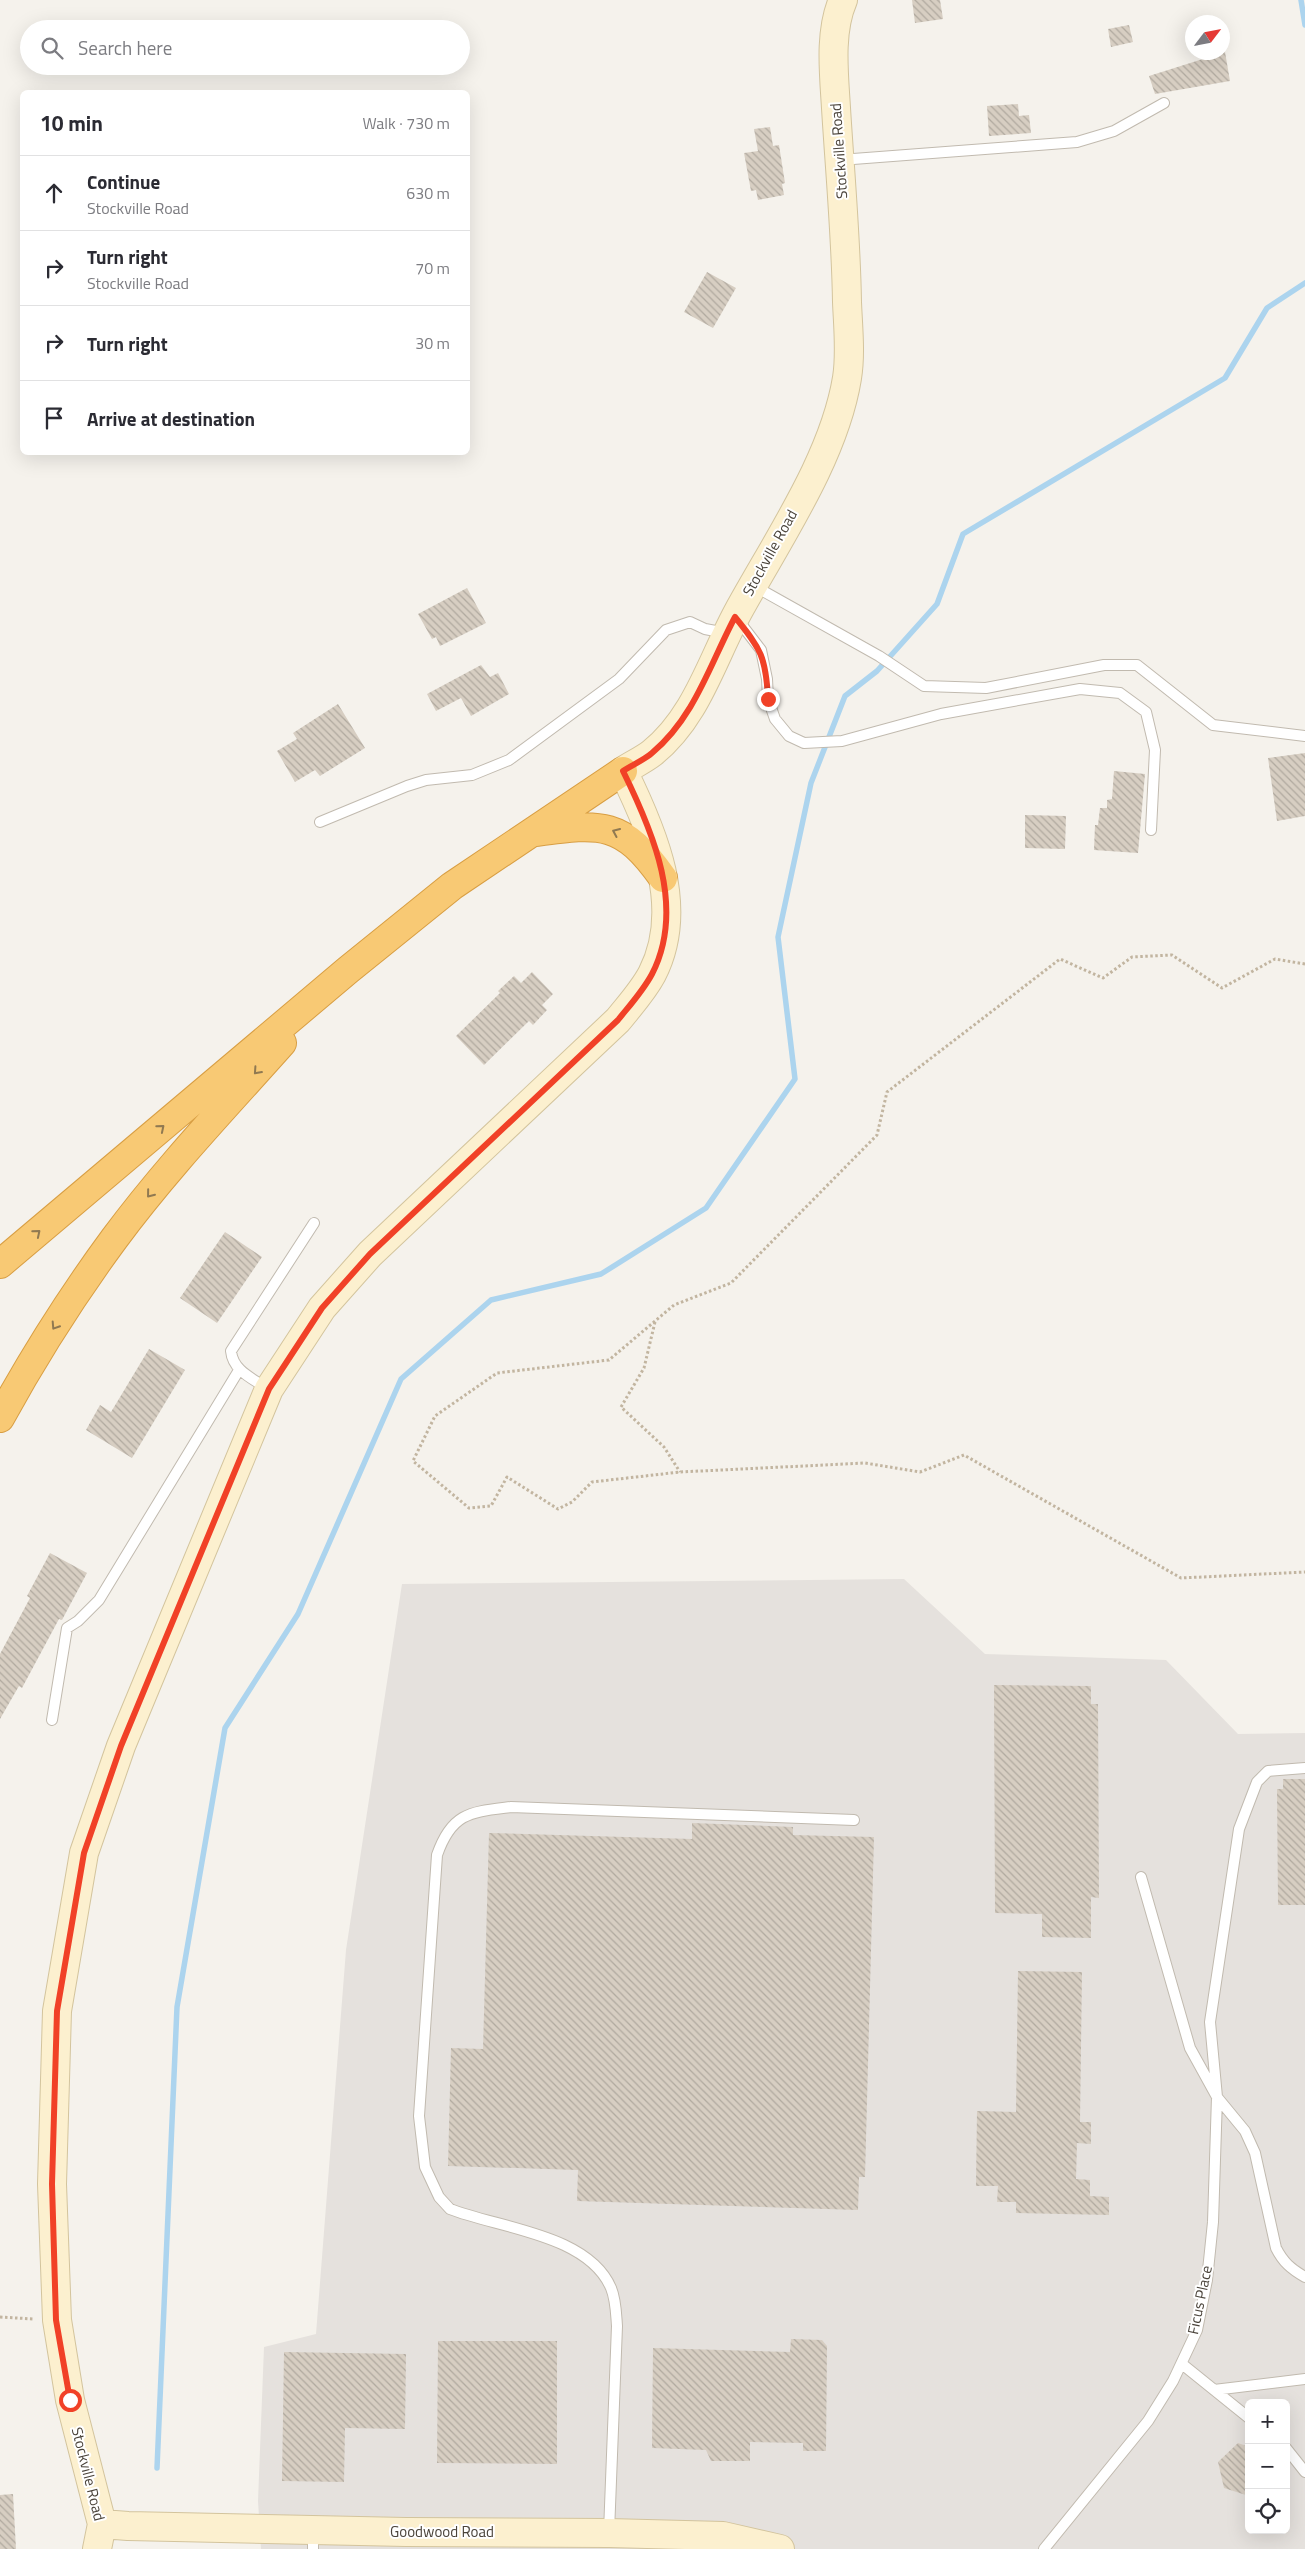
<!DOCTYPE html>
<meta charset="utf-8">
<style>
body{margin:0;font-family:"Titillium Web",sans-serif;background:#f7f7f7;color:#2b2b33}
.controls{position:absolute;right:15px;bottom:15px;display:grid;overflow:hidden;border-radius:8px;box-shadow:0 5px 20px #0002}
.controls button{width:45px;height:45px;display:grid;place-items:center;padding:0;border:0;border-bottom:1px solid #e1e1e2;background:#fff;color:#2b2b33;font:25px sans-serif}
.compass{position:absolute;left:1185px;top:15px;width:45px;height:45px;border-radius:50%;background:#fff;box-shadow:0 5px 20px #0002;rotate:58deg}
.stop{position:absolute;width:15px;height:15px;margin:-11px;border:4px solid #f14127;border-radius:50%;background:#fff}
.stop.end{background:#f14127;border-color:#fff;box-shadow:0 1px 5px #0008}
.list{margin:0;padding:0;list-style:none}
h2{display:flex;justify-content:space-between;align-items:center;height:65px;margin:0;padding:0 20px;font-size:21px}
h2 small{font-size:16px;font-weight:400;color:#7c7c81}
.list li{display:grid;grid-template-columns:32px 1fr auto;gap:15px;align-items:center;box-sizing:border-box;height:75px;padding:0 20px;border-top:1px solid #e1e1e2}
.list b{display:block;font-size:19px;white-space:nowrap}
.list p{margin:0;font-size:16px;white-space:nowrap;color:#7c7c81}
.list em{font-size:16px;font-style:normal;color:#7c7c81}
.icon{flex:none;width:28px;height:28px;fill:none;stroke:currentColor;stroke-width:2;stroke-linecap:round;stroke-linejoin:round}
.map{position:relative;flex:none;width:1305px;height:2549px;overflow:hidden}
.search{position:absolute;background:#fff;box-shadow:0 5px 20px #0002;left:20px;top:20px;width:450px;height:55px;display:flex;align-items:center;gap:12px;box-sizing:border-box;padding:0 18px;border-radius:28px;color:#7c7c81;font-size:19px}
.panel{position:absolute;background:#fff;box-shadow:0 5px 20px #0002;left:20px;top:90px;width:450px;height:365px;border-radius:8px}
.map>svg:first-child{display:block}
</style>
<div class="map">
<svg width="1305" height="2549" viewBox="0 0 1305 2549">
<defs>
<pattern id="building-back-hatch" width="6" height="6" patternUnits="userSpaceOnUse" patternTransform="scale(1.25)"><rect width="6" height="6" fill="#d7cec2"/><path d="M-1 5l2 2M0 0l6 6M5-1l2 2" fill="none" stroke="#b0a99f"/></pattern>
</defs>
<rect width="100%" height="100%" fill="#f5f2ec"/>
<path fill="#e5e1dd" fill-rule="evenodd" d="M904,1579L985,1654L1166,1660L1238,1734L1305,1733V2549H261L258,2501L264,2347L316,2334L346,1950L402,1584ZM1249,2403H1286V2530H1249Z"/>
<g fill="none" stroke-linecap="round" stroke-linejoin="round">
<path stroke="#acd4ee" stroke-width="5.5" d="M1301,0L1305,25
M157,2468L177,2007L225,1728L298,1614L401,1379L491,1300L601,1274L706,1208L795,1079L778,937L811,783L845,696L877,671L937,604L963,534L1225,378L1267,308L1305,283"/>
</g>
<path fill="url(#building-back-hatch)" d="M912,0H940L943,19L915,23Z
M1129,25L1133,42L1111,47L1108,29Z
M1225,52L1230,81L1155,94L1149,76Z
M1018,104L1019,116L1029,115L1031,133L989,136L987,106Z
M770,127L773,146L779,145L785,183L782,184L784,195L758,200L756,190L751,191L744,153L758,151L754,129Z
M707,272L736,288L713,328L684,312Z
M467,588L486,623L440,646L436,637L432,639L418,614Z
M481,665L490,677L498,673L509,694L471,716L461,698L436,711L427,694Z
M338,704L365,748L320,776L315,770L295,782L277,751L297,739L293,733Z
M1305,753V816L1277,821L1268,758Z
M1114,771L1145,774L1138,853L1094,850L1095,825H1098L1100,808H1107V800L1112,799Z
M1025,815L1066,816L1065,849L1025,848Z
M532,972L553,994L542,1005L547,1010L533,1025L529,1021L484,1065L456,1036L500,993L498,991L514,976L521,983Z
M225,1232L262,1257L217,1323L180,1298Z
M149,1349L185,1370L132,1458L86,1430L100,1405L111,1412Z
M50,1553L87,1573L62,1620L59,1619L22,1688L19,1686L0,1719V1654L30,1598L27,1596Z
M994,1685L1091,1686V1704H1098L1099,1898L1091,1897V1938L1042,1937V1914L995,1913Z
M1283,1779H1305V1905H1278L1277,1789H1283Z
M692,1823L793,1827V1835L874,1837L865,2177H859L858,2210L577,2201L578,2170L448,2166L451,2048L483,2049L489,1833L692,1839Z
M1018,1971L1082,1972L1080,2122H1091V2144L1077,2143L1076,2179L1090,2180V2196L1109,2197V2215L1016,2213V2202H997L998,2186H976L977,2111L1016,2112Z
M791,2339L822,2340L827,2346L826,2451H803V2443L750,2442V2461H711L706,2450L652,2448L653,2348L790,2352Z
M438,2341H557V2464L437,2463Z
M284,2352L406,2354L405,2429L345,2428L344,2482L282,2481Z
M1238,2443L1249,2447V2496L1224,2488L1218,2462Z
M13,2494L16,2549H0V2495Z"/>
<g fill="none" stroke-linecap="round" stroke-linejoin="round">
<defs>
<path id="lane" d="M840,160L1077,142L1114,131L1164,103
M754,586L879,656L924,686L986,688L1104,665H1137L1213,725L1305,736
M738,620L761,650L767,679L768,699L775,719L789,736L804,743L842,741L941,714L1080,689L1120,693L1146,712L1155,750L1151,830
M320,822L407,786L426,780L472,775L509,760L619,679L666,630L690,622L705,629L726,633
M268,1389C252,1378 233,1371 231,1351L314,1223
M52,1720L67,1628L78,1621L99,1600L239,1370
M1141,1877L1190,2048L1217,2097L1245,2131L1255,2153L1276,2248C1283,2262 1291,2269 1305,2277
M1182,2364L1249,2418
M1214,2390L1305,2379
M1286,2448L1305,2472
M313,2530V2549
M609,2532L617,2326C616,2313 616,2300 611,2288C588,2234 498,2228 450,2209L439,2197L425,2167L419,2116L437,1855C452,1812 471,1812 511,1807L854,1820
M1044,2549L1148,2421L1173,2381L1197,2330L1207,2280L1213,2222L1217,2097L1210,2022L1239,1829L1257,1782L1268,1771L1305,1768"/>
<path id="secondary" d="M102,2524L128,2526L406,2532L609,2533L723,2536L780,2549
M97,2549L102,2524L70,2400L57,2320L52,2184L57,2011L84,1853L121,1746L269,1389L322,1308L370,1254L618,1020C630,1005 643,991 652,974C686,908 653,832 623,771C632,765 643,760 652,753C697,717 712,659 739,610C778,539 834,458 847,378C851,354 848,327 847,302C846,237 840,173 836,108C834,74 829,32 843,0"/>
<path id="highway" d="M537,832C601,823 623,821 663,878
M0,1264L348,970L452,886L623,771
M0,1418C34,1356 72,1296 114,1239C165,1170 225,1107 282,1043"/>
</defs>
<use href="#lane" stroke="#c1baaf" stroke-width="12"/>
<use href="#secondary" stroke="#d3c49d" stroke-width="30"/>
<use href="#highway" stroke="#d89e43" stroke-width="30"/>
<path stroke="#c2b5a0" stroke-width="3" stroke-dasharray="2.5 2.5" stroke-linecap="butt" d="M1305,964L1275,959L1222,988L1172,955L1132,957L1103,978L1060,959L887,1092L877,1135L731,1283L674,1305L609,1360L497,1373L435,1416L413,1461L469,1508L491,1506L507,1477L558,1509L572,1502L592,1482L680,1472L865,1463L920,1472L964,1455L1181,1578L1305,1572
M655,1322L644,1368L621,1407L664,1447L680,1472
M0,2317L33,2319"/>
<use href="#lane" stroke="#fff" stroke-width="10"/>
<use href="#secondary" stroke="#fcf0cf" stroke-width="28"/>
<use href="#highway" stroke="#f8c974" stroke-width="28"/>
</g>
<defs><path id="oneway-chevron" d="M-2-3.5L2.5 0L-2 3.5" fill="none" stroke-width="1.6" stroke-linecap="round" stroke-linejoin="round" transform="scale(1.25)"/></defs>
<g stroke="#907951">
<use href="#oneway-chevron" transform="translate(616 832) rotate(-156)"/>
<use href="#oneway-chevron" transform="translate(257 1071) rotate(132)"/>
<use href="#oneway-chevron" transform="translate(161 1128) rotate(-40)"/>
<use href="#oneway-chevron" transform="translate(150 1194) rotate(129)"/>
<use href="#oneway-chevron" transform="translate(37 1233) rotate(-40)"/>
<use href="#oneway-chevron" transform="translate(55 1326) rotate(123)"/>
</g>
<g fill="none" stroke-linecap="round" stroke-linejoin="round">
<path stroke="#f14127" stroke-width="6" d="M70,2400L56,2320L52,2184L57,2011L84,1853L121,1746L269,1389L322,1308L370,1254L618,1020C630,1005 643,991 652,974C686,908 653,832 623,771C632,765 644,760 652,753C695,717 710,664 735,617C761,649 766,657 768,699"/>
</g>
<g text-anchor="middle" stroke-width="4" stroke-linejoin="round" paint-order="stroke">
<g font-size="15" fill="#4a433a" stroke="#fff">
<text transform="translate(839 151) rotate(-94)" y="5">Stockville Road</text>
<text transform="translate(770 553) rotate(-61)" y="5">Stockville Road</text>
<text transform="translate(1200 2300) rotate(-78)" y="5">Ficus Place</text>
<text transform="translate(88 2474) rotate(76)" y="5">Stockville Road</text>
<text x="442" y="2537">Goodwood Road</text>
</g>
</g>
</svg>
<div class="controls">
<button>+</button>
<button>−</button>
<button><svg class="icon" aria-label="locate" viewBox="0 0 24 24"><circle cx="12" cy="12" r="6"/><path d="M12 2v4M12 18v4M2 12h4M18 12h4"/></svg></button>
</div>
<svg class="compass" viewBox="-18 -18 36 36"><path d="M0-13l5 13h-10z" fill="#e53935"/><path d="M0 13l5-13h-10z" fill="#7c7c81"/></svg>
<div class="stop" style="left:70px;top:2400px"></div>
<div class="stop end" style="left:768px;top:699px"></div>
<div class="search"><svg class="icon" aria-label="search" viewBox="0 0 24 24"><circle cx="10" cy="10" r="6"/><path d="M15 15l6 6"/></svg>Search here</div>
<section class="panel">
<h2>10 min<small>Walk · 730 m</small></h2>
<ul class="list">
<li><svg class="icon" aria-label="ahead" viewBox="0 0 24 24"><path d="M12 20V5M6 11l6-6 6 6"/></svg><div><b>Continue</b><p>Stockville Road</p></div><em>630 m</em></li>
<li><svg class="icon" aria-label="right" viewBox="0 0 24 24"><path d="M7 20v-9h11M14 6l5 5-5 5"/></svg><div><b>Turn right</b><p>Stockville Road</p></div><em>70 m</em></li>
<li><svg class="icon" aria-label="right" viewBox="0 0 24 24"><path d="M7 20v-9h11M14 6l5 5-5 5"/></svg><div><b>Turn right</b></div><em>30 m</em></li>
<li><svg class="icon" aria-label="arrive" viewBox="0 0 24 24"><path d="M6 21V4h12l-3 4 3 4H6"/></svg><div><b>Arrive at destination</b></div></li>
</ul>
</section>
</div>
